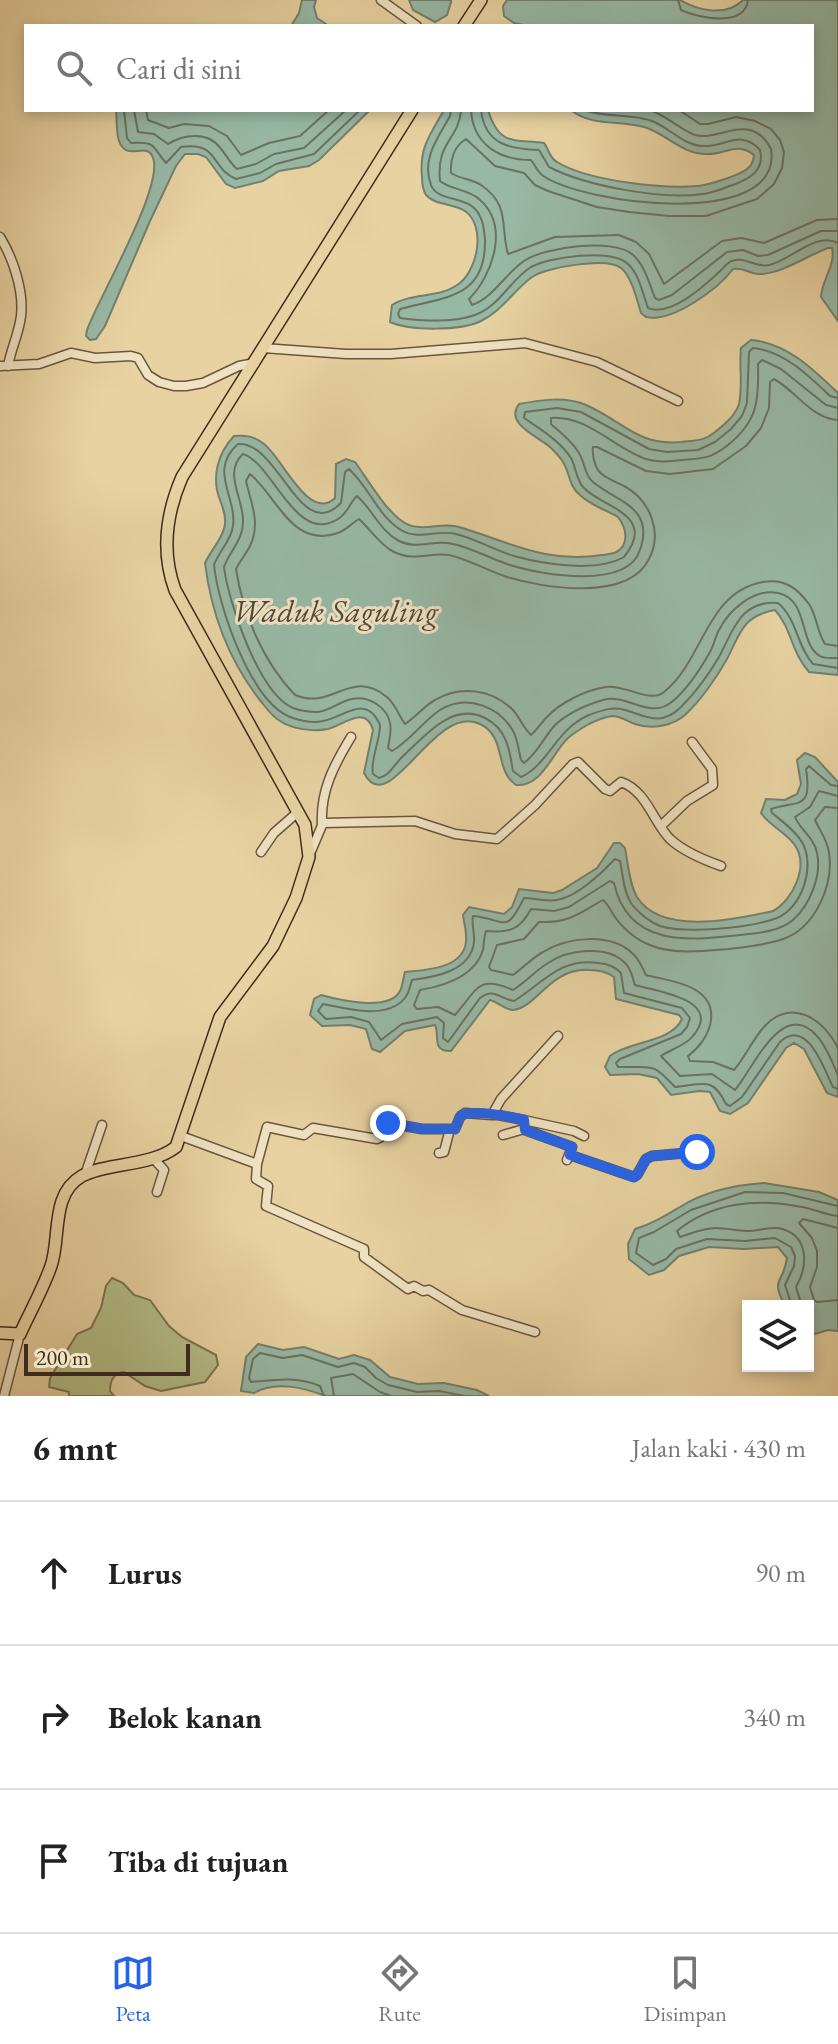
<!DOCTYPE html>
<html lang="id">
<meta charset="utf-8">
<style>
body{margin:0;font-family:"EB Garamond",serif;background:#f6f6f6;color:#222}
.controls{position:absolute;right:24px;bottom:24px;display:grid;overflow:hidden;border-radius:0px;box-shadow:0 4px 12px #0003}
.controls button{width:72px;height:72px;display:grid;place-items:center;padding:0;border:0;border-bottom:2px solid #e0e0e0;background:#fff;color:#222;font:40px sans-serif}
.scale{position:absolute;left:24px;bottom:20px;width:166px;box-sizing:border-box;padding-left:8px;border:4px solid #3f2c1f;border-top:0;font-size:22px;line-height:28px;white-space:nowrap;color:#3f2c1f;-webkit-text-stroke:6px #f0e2c2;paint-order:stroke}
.stop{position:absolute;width:24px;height:24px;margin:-18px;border:6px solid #2563eb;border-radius:50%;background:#fff}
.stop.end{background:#2563eb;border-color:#fff;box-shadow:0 2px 8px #0008}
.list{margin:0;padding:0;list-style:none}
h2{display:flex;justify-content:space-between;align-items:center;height:104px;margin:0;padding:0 32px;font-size:34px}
h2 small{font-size:26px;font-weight:400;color:#767676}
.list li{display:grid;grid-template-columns:52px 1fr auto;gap:24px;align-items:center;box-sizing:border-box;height:144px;padding:0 32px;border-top:2px solid #e0e0e0}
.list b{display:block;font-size:30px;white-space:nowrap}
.list em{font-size:26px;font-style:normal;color:#767676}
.icon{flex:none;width:44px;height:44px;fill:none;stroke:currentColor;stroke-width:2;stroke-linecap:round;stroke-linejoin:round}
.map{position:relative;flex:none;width:838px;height:1396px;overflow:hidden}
.search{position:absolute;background:#fff;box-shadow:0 4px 12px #0003;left:24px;right:24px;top:24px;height:88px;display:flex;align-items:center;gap:20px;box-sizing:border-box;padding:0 28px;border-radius:0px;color:#767676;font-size:30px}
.sheet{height:536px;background:#fff}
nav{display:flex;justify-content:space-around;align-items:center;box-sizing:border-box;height:112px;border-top:2px solid #e0e0e0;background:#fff;font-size:22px;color:#767676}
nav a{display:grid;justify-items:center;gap:4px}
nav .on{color:#2563eb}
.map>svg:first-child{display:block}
</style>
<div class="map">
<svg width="838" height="1396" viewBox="0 0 838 1396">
<rect width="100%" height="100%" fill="#e8d2a1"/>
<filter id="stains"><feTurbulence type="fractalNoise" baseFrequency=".0025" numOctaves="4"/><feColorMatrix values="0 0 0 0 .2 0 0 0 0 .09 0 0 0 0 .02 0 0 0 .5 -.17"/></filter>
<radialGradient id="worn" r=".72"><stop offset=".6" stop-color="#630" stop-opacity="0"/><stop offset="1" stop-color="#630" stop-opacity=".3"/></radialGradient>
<path fill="#b4bd86" stroke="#7a7452" stroke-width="2" d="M112,1278L123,1283L134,1295L150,1300L169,1326L182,1337L216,1355L218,1365L205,1382L161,1391L145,1386L124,1372C114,1372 110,1381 110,1391L114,1396H69V1392L49,1387L50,1378L77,1334L91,1328L101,1308L106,1286Z"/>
<path fill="#97b8a5" stroke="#74806f" stroke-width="2" d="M302,0H316L314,7L317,18L329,26H291L299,13Z
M409,0H451V2L447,15L435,22L413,10Z
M507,0H680C699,11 726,17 743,0H838V321L821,297C822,280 836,264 832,248H828C806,256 782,274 759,274C749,274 744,267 733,269C718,289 672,323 646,317L641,313C637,300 632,277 621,268C607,257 547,267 532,277C513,291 502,311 481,321C461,331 410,331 390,322L392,305C412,292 440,299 460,283C478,268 486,226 465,211C454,203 436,206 426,195C423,190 422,183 422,177C419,148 430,135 444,110H488C499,146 513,139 544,143C549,149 549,158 557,162C588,181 662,189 698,186C708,185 719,181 728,178C741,173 753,170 754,155C737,141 725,155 707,154C681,154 667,134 644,127C619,120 592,127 571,110H812V26H529L514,23L504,16L503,6Z
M116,110H370L319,160L309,166L279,171L263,181L235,188L226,184L206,157L198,154H185L176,166L150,221L105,326L96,339L90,340L86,336L87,330C99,297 164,187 153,158C147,140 127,163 119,141C116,132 117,119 116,110Z
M751,340C787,343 813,369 838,393V675L809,672C791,652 792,629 775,610C742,616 740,634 727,659C717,677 701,700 686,714C673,726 652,730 635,724C627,721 621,716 612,716C605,717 595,721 589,724C582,728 574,733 568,738C552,753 542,787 516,785C494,770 507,737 480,724C434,702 389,822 364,773L373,730C366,704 343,725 328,729C313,732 292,729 280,721C271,716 265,706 259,699C229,660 211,612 205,563C211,550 224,537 225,524C226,515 223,508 220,500C211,477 218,453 234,436C246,435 254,436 264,444C282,457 309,523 335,498L336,464L346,459L355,462C368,480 387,513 405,523C422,533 442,521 459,527C510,542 546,564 602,555C610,554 618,554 623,546C628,536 624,525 618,517C606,510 590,505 580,495C569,487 570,473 563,462C560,457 555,452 551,448C538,436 504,424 519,404C540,400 565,396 586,405C623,421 637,446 681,442C696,440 703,442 715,432C725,424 735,416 739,404C743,387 739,366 741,348Z
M805,753L815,757L838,782V1097L827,1093L804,1049L794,1043L786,1048L748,1103L730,1114L720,1111L710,1092L699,1091L671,1095L657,1078L638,1074L610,1075L605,1067L610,1056C629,1041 671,1043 682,1019L679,1015L616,999L614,977C607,972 599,970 590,970C550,967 537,1008 513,1010C505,1010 498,1002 490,1000L451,1051C431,1052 440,1035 435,1025L405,1031L380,1052L372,1049L366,1029L350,1025L322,1026L310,1015L314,999L321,995C339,1000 389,1012 400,991C403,985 403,978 405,972C425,970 463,969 466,942C467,933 464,923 463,915L469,907L504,914L512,907L519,889L553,893L562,890L597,868L614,843H620L625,848C628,863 629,883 637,897C661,936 736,919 773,911C793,900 810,865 794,844C785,832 769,825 761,813L766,799L785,800L797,794L801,784L797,760Z
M764,1183L819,1192L838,1200V1331L828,1330L808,1336V1306H785C770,1277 783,1285 787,1258L778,1247L744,1249L709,1247L679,1256L664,1270L649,1275L629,1259L628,1244L635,1229C652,1224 665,1216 680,1207C705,1191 735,1185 764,1183Z
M258,1344L283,1350L304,1347L339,1359L354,1355L370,1360L390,1377L418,1384L444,1383L477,1390L489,1396H326C304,1388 275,1380 254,1393L241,1391L246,1357Z"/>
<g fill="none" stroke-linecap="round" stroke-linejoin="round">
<path stroke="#6b7262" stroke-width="2" d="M678,0L681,10C698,18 745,28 748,0
M124,110L127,138L131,143C157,141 152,147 166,163L181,147C219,141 210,168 236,179L260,173L276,164L314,154L360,110
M134,110L138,132L154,134L168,144C184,134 209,131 221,149C227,156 230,163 237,169L256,164L274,154L304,148L346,110
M146,110L148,120L169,128L184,124L209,126L227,136L241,155L269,143L300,136L329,110
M451,110L450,116C438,138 421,159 431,185C436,200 462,197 473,207C483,216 484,228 485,240C486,300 442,297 400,309L398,314L400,318C423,321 453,323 475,315C500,306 510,280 531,267C550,257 611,248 628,264C639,274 643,294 648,308C670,317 703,287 718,273C723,269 726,263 732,261C745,256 755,268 769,265C790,261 816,231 838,243
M461,110C459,140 436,141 440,181C451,190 468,189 479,199C510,225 493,275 469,299L472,305C494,297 505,274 524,261C544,247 612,238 632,254C645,265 649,283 655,298L659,300L672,295L727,252L743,250L758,256L768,255L821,231H838
M471,110C473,145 500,160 531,160C535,165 537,171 542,175C581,204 784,231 771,149C751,110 719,142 695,135C681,130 667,116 650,110
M481,110C485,145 510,149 539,150L549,167C586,186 662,200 703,194C713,193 723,188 733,185C749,179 765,171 760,150C741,128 724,148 702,146C683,145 670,128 652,121C630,113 605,118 584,110
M679,110L700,124H708L736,117L755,121L771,129L780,140L784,152L782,168L774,184L757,199L706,216H669L629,212L597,207L548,191L535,185L524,173L495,166L466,139C454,146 450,160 451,173C460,179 472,179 481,185C511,205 500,228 508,254L555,237L619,235L636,242L649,254L664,284L722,241L741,238L764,243L817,220L838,219
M838,398L830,396C809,376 784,351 753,348L749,352L747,403L742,416L731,429L715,442L698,450L667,452L649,449L581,412L557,408L525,412L524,418C540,429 560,441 571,458C576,467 576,479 583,487C600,507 659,514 624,557C596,573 543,564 514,556C494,550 476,539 456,534C437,529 419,541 401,530C378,516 369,487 349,469L345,472L341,503C300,545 279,441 238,444C208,470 237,497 233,526C231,541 219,551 214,565C218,605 251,705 293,718C302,721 314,723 323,721C345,717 366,693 380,725C380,742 370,759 373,774L379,778C389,776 394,765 402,757C424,737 452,701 485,718C495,723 502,730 506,741C510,750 511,761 513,771L521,777C548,765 556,729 589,715C600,711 613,706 625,710C646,716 661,727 681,707C695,693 709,674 719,657C733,631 740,600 778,603C798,620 796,645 813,664L838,668
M838,408L826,405L781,369L762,360L758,364C759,400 758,421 728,445C710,459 704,458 682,460C670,461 659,463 646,459C614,448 587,415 551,418V424C561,433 574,443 580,455C585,464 585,476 593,482C617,502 655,507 640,550C627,590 542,575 510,565C491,559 472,548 453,544C434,539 417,550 399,541C379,530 373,510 357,496C350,502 348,513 338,519C296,546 273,463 243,454C223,472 243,498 243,520C244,539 230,550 224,567C228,601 259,694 293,708C301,711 310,712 318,712C330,711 340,701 352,699C368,695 387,707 390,723C392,731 389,740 388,748L392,751C410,741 422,722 440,710C467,693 502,707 515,735C518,743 519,752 521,760L524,763C537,754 544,737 555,725C568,713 586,705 603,700C628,693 650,721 673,701C687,689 701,668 710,652C714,645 715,637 719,630C729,610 754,588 778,593C809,599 799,645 820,656C825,659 833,658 838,658
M838,420C812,419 796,391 774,379L770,382L769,408L761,428L746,446L713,469L670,474L646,471L597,447H593C592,453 594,464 598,470C603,478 617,482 624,486C650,500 663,532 649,559C628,602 543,588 507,577C488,571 468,559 449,555C430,552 415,562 394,552C379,544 371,530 359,519C352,523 346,530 338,533C292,549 277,496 250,474L246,481C251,503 261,523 250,546C246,554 240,561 236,569C243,614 263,662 295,695C332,711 351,667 387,697C396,705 399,716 405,724C416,717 424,706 435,700C460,685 491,689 512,709C520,717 523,728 531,735C537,730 541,723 547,717C561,702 586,690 606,687C625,684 650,704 664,692C704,660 706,592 763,582C784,578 797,588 809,604C817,616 817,632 825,644L838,646
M838,786L831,785L809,766L806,769C813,812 796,800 771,809L772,813C782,821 797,832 803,844C815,867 802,908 777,918C751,928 686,934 660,926C650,922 637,912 631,903C623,891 623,874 620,861L615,859C603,872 577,897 557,900C546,902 535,898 524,898C505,936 506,919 473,916C471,924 475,933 474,942C471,971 435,977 412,980C410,986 409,993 405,998C387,1020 347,1009 323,1004L318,1011L326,1019L351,1017L369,1022L381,1040L402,1024L437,1017L444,1023L443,1038L448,1042L480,998C494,987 500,999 514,1001C543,983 561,957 598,963C608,964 614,966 621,973L624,993L682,1008L690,1018L687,1027L681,1034L620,1059L616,1063L618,1067C653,1068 651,1061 675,1087C702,1085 712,1075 726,1104L730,1106L742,1097L780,1042C807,1017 824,1069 833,1087L838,1089
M838,796L819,791L810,807L795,817C800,830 814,837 817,853C822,875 810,905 793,920C779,932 757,933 740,935C688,941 628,947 614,883L610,881L569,907L554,911L531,909C520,930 509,933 486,931C484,936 484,943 483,950C475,976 444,986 420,990L414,1005L417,1009L438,1007L455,1015C477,991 476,974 513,990C526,982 535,971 548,963C567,950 607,944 625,963C632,969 632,978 635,985C655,991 724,999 693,1036C685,1046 671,1049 661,1056L680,1076L712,1074L735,1090C753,1069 782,998 816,1035C826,1045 832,1062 838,1075
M838,808L825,807L815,820C820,831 828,841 829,853C834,885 815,928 783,939C766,945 747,947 729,949C705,951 673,955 650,945C636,940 621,927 613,914C609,908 608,904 603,900C578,914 570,923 539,922L524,939L497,945L489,967L491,970L513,975C523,968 532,958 543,952C567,937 611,932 633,954C640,960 642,968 646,975C661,979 680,981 694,989C724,1006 710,1040 688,1056L690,1061L713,1062L734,1070C745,1057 752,1041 763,1028C791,996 823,1019 838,1048
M838,1228L803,1219L799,1223L812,1238L817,1251V1267L810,1287L814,1300L817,1302L838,1300
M792,1306L785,1285L794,1266L795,1256L791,1247L775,1238L745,1241L707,1239L676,1249L666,1259L653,1265L636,1253L639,1238L654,1232L691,1210L745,1192L783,1193L838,1206
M802,1306L796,1287C808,1266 810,1234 778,1228C768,1227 757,1231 747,1231C737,1231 727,1228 716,1228C704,1228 692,1233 680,1237L677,1231C712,1202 758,1198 802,1207C814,1209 826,1215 838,1216
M324,1396L320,1386C297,1376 275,1380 251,1382L249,1378L253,1359L260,1353L283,1358L302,1355L338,1367L354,1363L365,1367L376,1378L388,1385L417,1392L439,1391L465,1396
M334,1396L331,1378L353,1374L380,1392L391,1396"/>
<defs>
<path id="minor" d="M381,0L417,26
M0,237C13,258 24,291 21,316C19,333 11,349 8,366
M263,348L346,354H391L525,343L597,362L678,401
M0,366L39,364L71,353L95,358L131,356L138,358L148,375L159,382L174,386H186L203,383L239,366L255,363
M322,825C320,791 334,765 351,737
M662,825L687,801L713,785L712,769L692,742
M261,852L274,833L298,812
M309,856L323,823L415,821L455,834L497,839L535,805L573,764L578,762L605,789L610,791L621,782C647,791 653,822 670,839C683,851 704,860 721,866
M493,1114L524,1120L525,1130L572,1147L567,1160
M524,1120L574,1131L584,1136
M503,1135L524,1129
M181,1136L257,1164L267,1127L304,1135L313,1128L377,1139L381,1137L388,1123L422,1129H455L460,1117L465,1113L492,1115L501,1099L558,1036
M439,1153L444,1152L450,1129
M570,1155L634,1177L637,1175L646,1159L652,1156L697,1152
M153,1158L164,1170L157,1192
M257,1164L256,1179L268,1186L266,1206L364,1249V1257L408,1289L414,1286L423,1291L429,1290L462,1310L535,1332
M85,1175L102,1125
M4,1396L20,1334"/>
<path id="major" d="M464,26L481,0
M0,1333L20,1334C30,1312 43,1289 51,1266C61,1238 50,1194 82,1176C108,1162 150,1167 176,1147L220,1017L273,946L296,898L309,857L305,825L175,590C161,552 166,514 182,477L412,110"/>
</defs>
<use href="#minor" stroke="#695640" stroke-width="11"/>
<use href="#major" stroke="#3f2c1f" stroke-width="14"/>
<use href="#minor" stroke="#f0e2c2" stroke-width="8"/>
<use href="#major" stroke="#e8d2a1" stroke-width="11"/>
</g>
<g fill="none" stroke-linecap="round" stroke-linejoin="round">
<path stroke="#2563eb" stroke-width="10" d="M388,1123L422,1129H455L461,1115C479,1110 506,1116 524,1120L525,1130L572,1147L570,1155L634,1177L637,1175L646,1159L652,1156L697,1152"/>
</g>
<g text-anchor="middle" stroke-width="6" stroke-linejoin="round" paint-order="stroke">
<g font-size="32" font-style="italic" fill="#51483a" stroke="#f0e2c2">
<text x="335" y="622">Waduk Saguling</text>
</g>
</g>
<rect width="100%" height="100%" filter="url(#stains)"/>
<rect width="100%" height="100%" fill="url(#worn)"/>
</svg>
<div class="controls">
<button><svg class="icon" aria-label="layers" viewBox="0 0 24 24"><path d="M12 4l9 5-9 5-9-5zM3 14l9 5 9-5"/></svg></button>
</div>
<div class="scale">200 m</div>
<div class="stop" style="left:697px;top:1152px"></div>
<div class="stop end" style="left:388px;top:1123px"></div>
<div class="search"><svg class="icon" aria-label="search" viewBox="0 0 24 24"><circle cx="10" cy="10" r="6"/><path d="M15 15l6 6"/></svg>Cari di sini</div>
</div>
<section class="sheet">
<h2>6 mnt<small>Jalan kaki · 430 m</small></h2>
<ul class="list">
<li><svg class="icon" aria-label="ahead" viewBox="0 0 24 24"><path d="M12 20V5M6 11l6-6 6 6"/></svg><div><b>Lurus</b></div><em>90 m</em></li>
<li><svg class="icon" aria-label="right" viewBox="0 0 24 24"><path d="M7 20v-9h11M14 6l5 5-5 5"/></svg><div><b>Belok kanan</b></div><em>340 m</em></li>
<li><svg class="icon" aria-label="arrive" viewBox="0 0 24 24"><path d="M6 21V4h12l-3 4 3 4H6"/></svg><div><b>Tiba di tujuan</b></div></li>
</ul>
</section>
<nav>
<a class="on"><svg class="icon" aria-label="map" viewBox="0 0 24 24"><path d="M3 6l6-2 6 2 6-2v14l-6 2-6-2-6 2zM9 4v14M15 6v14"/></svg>Peta</a>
<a><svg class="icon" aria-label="directions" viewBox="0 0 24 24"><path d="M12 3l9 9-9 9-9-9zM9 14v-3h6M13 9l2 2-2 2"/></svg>Rute</a>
<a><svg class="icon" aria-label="saved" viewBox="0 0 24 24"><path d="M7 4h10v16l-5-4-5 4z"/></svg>Disimpan</a>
</nav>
